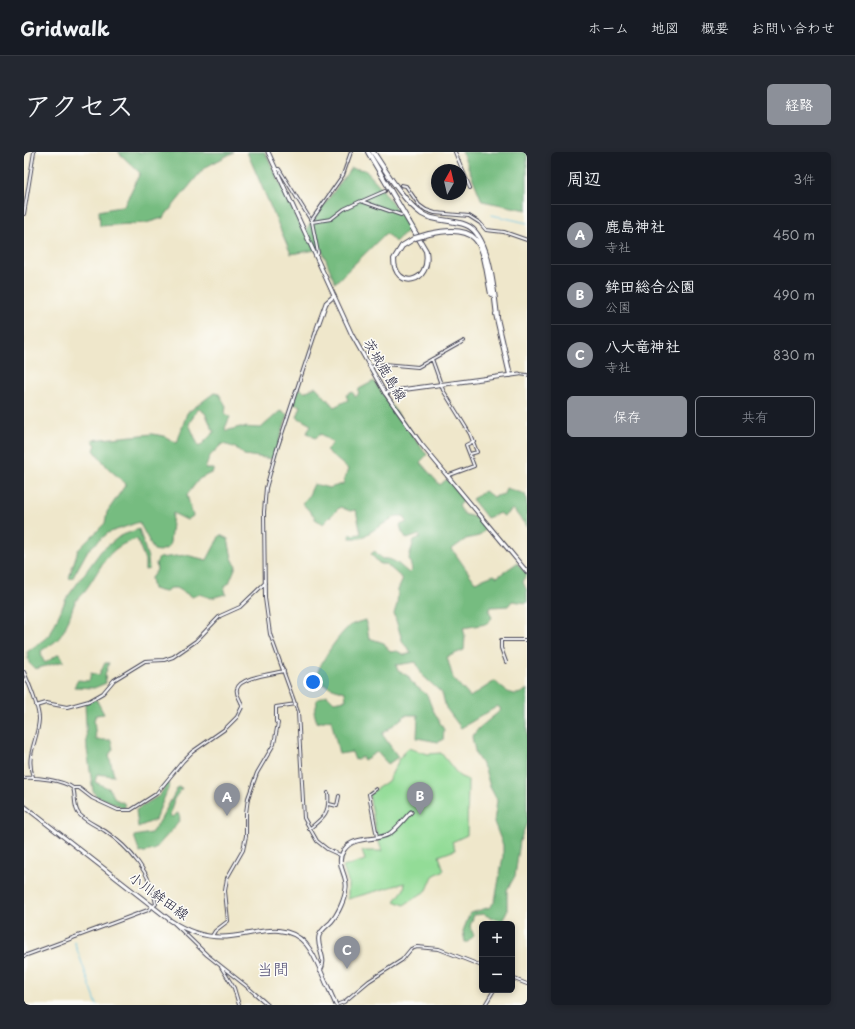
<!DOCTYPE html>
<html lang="ja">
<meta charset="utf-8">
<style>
body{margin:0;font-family:"Playpen Sans","Klee One",sans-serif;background:#242831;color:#f1f3f6}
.controls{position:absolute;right:12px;bottom:12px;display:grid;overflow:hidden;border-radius:6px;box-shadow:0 2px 6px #0003}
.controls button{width:36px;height:36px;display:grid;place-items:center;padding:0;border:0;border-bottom:1px solid #363941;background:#171b24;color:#f1f3f6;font:20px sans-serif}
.compass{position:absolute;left:407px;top:12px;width:36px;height:36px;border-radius:50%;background:#171b24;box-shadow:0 2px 6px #0003;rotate:8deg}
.you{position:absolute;left:289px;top:530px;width:14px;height:14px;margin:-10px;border:3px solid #fff;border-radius:50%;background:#1a73e8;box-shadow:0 0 0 6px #1a73e833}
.badge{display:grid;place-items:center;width:26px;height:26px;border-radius:50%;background:#8c9099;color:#fff;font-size:13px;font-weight:700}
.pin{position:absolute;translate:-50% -33px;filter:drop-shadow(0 1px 2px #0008)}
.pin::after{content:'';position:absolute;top:21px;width:14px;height:12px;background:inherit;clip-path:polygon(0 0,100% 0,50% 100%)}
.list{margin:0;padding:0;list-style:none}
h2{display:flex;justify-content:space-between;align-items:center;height:52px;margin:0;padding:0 16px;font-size:17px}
h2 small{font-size:13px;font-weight:400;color:#9ea1a6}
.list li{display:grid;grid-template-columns:26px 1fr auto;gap:12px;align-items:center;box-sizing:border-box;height:60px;padding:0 16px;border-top:1px solid #363941}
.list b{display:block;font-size:15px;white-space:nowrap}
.list p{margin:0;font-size:13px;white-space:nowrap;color:#9ea1a6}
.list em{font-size:13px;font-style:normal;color:#9ea1a6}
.actions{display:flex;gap:8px;padding:12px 16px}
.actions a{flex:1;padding:9px 0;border:1px solid #8c9099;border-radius:6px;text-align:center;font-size:14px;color:#8c9099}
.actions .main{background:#8c9099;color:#fff}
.map{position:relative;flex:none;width:503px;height:853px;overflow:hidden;border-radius:6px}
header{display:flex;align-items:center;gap:24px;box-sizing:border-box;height:56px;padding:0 20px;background:#171b24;border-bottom:1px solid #363941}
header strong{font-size:19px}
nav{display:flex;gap:22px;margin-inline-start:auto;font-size:14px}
.intro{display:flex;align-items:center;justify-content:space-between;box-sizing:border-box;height:96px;padding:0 24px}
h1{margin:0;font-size:28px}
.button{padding:10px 18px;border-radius:6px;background:#8c9099;color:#fff;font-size:14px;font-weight:700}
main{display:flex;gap:24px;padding:0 24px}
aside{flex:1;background:#171b24;border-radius:6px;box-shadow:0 2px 6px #0003}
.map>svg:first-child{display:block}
</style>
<header>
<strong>Gridwalk</strong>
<nav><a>ホーム</a><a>地図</a><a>概要</a><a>お問い合わせ</a></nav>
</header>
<div class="intro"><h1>アクセス</h1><a class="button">経路</a></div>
<main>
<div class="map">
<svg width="503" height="853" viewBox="0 0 503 853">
<rect width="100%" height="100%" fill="#fdfcf7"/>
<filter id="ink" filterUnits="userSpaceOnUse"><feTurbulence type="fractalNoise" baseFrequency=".025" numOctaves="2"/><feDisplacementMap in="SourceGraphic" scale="8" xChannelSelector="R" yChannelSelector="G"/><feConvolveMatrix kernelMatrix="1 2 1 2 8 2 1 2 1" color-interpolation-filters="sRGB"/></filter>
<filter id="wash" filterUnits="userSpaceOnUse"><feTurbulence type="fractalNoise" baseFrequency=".012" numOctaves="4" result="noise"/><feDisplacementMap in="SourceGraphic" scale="16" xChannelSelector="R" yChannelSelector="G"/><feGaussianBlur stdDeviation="0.9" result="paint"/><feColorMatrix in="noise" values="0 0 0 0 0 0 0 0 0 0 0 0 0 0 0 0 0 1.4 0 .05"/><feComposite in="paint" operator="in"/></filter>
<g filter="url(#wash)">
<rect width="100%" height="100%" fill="#efe7cb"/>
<path fill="#93dc97" stroke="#5a7f69" d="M384,596L404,602L417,601L435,624L444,628L443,683L428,690L431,698L415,704L420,718L409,724L403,738L380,753L371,749L380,737L381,731L324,747V730L319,715L341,708L338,699H358L353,685L345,642L364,629L376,606Z"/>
<path fill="#76bc80" stroke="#4c6f5e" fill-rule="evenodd" d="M94,0H210L180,16L139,66L122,71L76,74L75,59L100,54L116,21Z
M223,0H241L280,80L327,16L341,18L356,34L386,76L371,90L362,81L311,131L298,97L267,102Z
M438,0H503V58L458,49Z
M350,229L403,303L396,310L416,333L423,327L440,348L435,354L440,362L453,366L463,376L455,384L442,387L428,397L451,430L470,423L473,425L493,411L503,422L499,430L503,439V451L488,449L484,454L467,455L465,459L468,466L462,472L439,476L441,484L440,498L423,505L429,526L446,545L471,529C481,539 490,548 503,537V670L496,689L491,724L483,738V760L478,769L465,765L460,762L450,763L446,774L450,784L444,790H441L439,779L444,766L447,761L466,755L471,749L479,705V693L470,670L473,648L466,635L461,617L452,603L448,585L455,576L477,558L474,554L437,576L422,556L418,541L398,523L392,510L372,513L374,519L384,524L388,531L403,543L408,556L420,578L419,588L414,590L393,586L394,563H382L358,582L374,605L364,612L353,600L340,608L338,605L331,608L328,600L315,602L307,567L293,571L290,560L293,552L292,548L303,543L310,550L322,548L321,540C311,537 302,534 293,528C290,517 317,479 327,473C331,471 337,469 342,468L345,486L360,491L366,500L373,499L381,503L388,501L379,491L370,462L373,452L374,438L379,427L362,412H356L347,402L351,399L358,407C370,405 377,415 385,421L388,418L385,406L390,388L397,385L395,383L383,387L378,380L376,373L383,370L380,364H372L337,386H326L325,383L337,382L332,358L326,359L316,355L299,372L291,367V365L278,351L284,345L290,332L305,336L319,332L324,317L302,298L309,291L297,282L291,286L283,281L287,273L273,265L277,254L269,252L275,235L280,240L292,235L310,255L324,248L322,243L329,240L331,245L334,243L335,237Z
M190,241L195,242L202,254L201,262L206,265L201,276L202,279L216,275L237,276L256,259L264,263L249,307L220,303C214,296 208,294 198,292L186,304L181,317H189V320L175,327L163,343L169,364L163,368L149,361L146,391L144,396L135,399L130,398L115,370L84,381L64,398L48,427L45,426L54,398L81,371L83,360L102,332L84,316L70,298L72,293L68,288L128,282L140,284L153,291L163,261ZM174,256L181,261L190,280L175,295L165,272Z
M482,336L501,342L503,354V375L489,357L480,364L476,361L463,366L448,347L461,339L469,345L480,342Z
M115,377L124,406L125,417L121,418V408L113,387C83,395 79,413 63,436C60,441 54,445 51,450C46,462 43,476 35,486C31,491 22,495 17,499L18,506L21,511L35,502L40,509L11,517L5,511L3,500L26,483L42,447L77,399L96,384Z
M196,383L204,387L208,406L212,414L205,431L200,435L202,442L187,446L175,442L168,445L153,436H147L140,440L129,437L127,426L133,418L132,411L135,406L162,403L183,408Z
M81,511H85L81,523L82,531L70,536L50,535L54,528L65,529L67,521L75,523Z
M72,547L80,562L72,563L70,568L72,588H87L89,597L85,603L90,624L73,622L71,630L86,637L91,647L100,651L101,656L72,644L69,639L63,597L61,551Z
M143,631L146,632L131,668L114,675L112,658L136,643Z
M154,635L158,636L150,647L146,663L148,665L154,661L156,666L154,671L130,698L116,701L110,684L127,681L136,669Z"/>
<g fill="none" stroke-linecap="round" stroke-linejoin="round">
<path stroke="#67c4e5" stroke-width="1" d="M468,63L503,71
M50,789L73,853"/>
</g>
</g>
<g filter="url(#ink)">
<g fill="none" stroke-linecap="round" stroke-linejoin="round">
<path stroke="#c6c0ae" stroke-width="2" stroke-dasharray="2 1" stroke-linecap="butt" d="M361,39L377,33"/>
<defs>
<path id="street" d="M431,0L446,36
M252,17H255L288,70L294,101L292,105
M377,33L382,34L395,53L402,58L411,61L445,64L456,71L462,78L480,80L503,88
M338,49L361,39
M0,62L10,0
M287,69L319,23L327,0
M288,70L307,67L320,57L337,49L377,63
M293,176L252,300L242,336L240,360L241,446L246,482L274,560L280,666L293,689L303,697L316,703
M408,207L419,238L446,282L453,300L446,302
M346,215L360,212L394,215L440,189
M495,222L503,223
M423,324L450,314L442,293L450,289
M482,510L477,496V488H503
M0,520C5,532 15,555 15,567C14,589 1,603 9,625
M12,554L22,551L43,555L65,549L79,541L90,528L121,509L140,508L149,505L172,489L196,464L216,455L241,431
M0,626C12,625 39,628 49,636C52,644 49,655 55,662C61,669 73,674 81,679C106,696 128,722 132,752L124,758L0,804
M50,636H55L68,646L94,658H107L132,642L159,609L168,600L201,577L213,565L218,555C218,548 211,543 213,537C216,525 248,522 260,519
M352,637L345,642L353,685
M305,652L313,654L315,644
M285,677C300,665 306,661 304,641
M151,772L183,803L221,833L244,853
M188,784L191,779L204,769L201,739L203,726L219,698L222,684V661L224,646L233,621L250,592L254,571L252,570V555L272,552
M197,815L210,836L215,853
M488,826L503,832
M312,853L320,850L345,829L378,808L387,797L393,795L415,797L458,814
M461,853L470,838"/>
<path id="secondary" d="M293,176L302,151L310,144
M361,241L369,239L495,222
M296,819C304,807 292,796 295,784C297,778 303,774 307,770C314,762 321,747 322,736C324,723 310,712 320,698C330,683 351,690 365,682C373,677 380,667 387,660"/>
<path id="primary" d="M244,0L328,183L361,241L397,292L503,420
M0,654L146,768C162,779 179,785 198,785C226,785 259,766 282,792C292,804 297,821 304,835"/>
<path id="highway" d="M344,0L402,99C408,133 370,138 370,107L378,94L391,86
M349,0C362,19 379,49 398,62C411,70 427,67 442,73C466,82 470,141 473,164
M405,82C462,69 458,98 467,142
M472,162L486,223"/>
</defs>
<use href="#street" stroke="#414051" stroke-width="4"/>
<use href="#secondary" stroke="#414051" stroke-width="5"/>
<use href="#primary" stroke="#414051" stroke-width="5"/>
<use href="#highway" stroke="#414051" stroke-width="6"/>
<use href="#street" stroke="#fff" stroke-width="2"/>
<use href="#secondary" stroke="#fff" stroke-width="3"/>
<use href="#primary" stroke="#fff" stroke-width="3"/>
<use href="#highway" stroke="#fff" stroke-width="4"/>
<defs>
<path id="primary-bridge" d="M304,835L312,853"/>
<path id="highway-bridge" d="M391,86L405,82"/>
</defs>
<use href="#primary-bridge" stroke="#414051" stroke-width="5" stroke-linecap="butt"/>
<use href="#highway-bridge" stroke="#414051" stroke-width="6" stroke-linecap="butt"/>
<use href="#primary-bridge" stroke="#fff" stroke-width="3"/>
<use href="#highway-bridge" stroke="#fff" stroke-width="4"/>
</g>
</g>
<g text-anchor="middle" stroke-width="3" stroke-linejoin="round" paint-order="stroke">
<g font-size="14" fill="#22223b" stroke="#fdfcf7">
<text transform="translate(361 218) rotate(59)" y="5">茨城鹿島線</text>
<text transform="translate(135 744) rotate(36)" y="5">小川鉾田線</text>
</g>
<g font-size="16" fill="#514d73" stroke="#fdfcf7">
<text x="249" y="823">当間</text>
</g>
</g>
</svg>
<div class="controls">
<button>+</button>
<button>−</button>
</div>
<svg class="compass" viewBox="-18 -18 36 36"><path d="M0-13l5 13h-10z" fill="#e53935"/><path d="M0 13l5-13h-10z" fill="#9ea1a6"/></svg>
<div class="you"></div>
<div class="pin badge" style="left:203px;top:664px">A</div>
<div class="pin badge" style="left:396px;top:663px">B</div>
<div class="pin badge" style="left:323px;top:817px">C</div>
</div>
<aside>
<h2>周辺<small>3件</small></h2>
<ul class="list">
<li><span class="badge">A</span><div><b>鹿島神社</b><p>寺社</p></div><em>450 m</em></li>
<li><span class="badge">B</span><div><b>鉾田総合公園</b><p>公園</p></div><em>490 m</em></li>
<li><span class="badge">C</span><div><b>八大竜神社</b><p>寺社</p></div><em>830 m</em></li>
</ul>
<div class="actions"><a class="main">保存</a><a>共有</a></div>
</aside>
</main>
